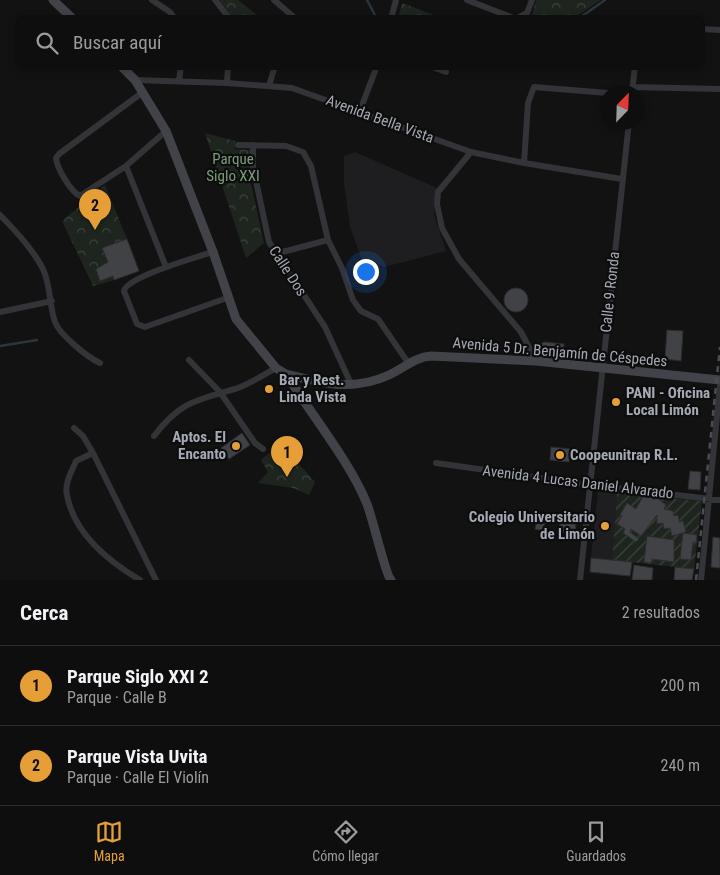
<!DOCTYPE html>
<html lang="es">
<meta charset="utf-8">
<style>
body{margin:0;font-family:"Roboto Condensed",sans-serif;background:#1c1c1c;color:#f1f3f6}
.compass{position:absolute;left:600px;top:85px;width:45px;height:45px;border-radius:50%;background:#0e0e0e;box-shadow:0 2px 8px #0003;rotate:23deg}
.you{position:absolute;left:365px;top:271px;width:18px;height:18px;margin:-12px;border:4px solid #fff;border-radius:50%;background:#1a73e8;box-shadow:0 0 0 8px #1a73e833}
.badge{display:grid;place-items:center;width:32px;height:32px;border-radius:50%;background:#e69f37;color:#111;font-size:16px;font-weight:700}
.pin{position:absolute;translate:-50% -41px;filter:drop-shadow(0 1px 2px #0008)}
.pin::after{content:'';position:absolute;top:26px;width:18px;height:15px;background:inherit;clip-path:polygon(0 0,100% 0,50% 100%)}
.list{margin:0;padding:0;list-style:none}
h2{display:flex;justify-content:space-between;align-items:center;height:65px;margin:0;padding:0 20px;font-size:21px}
h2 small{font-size:16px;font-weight:400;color:#9b9c9e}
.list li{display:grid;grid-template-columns:32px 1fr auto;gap:15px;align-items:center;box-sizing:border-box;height:80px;padding:0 20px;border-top:1px solid #2e2e2e}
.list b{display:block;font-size:19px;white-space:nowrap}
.list p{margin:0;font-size:16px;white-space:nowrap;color:#9b9c9e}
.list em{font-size:16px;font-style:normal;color:#9b9c9e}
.icon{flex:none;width:28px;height:28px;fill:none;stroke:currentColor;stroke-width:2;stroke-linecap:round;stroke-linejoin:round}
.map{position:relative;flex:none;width:720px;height:580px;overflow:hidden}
.search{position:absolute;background:#0e0e0e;box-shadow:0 2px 8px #0003;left:15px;right:15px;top:15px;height:55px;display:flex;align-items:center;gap:12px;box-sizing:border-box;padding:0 18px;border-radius:10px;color:#9b9c9e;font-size:19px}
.sheet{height:225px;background:#0e0e0e}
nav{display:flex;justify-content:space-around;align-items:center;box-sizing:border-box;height:70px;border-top:1px solid #2e2e2e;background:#0e0e0e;font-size:14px;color:#9b9c9e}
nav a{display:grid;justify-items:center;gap:2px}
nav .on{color:#e69f37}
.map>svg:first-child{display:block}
</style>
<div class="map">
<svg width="720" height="580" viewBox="0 0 720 580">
<defs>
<pattern id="forest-crowns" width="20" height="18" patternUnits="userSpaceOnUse" patternTransform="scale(1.25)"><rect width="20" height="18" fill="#1e251f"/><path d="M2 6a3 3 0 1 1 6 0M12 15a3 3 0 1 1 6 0" fill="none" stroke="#3c423d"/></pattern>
<pattern id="garden-furrows" width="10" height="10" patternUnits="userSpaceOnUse" patternTransform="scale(1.25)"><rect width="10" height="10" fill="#1e251f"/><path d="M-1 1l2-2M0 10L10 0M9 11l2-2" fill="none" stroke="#3c423d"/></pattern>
</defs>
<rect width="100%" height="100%" fill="#121213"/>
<path fill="#1e1e20" d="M355,152L437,188L434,215L446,251L384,267L375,262L364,265L350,227L344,183V156Z
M598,491L617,493L612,560L591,558Z"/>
<path fill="url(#forest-crowns)" d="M219,0H238L262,19H234Z
M536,0H601L572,19H527L532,15Z
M402,3L444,19H398Z
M205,133L235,141V149L250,150V179L264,243L246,258Z
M105,185L127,239L103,248L108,262L96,269L100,281L113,276L114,280L93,286L62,221Z
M273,450L293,457L315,482L309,495L293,488L258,483L268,472L261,460Z"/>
<path fill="url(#garden-furrows)" d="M617,493L702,501L694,569L612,560Z"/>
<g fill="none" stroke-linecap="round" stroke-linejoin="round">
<path stroke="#2c353b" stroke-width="2.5" d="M367,0L377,19
M578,19L605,0
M0,346L37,340"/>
</g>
<path fill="#414246" stroke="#2c2c2f" d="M127,239L139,271L114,280L113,276L100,281L96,269L108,262L102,248Z
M504 300a12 12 0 1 1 24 0a12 12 0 1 1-24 0Z
M667,330L683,331L681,361L665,359Z
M544,342L564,344L562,358L539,356L535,348Z
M242,433L250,445L229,459L221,448Z
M551,447L570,449L569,462L550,460Z
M690,471L701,472L700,490L688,489Z
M643,496L652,497L654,500L656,497L666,505L664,509L673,511L674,516L678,515L679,522L683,521L686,532L672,536L670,528L664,529L663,523L657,524V515L641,536L631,529L630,532L639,539L636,542L623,533L625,529L617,524L622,516L620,515L627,503L636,509Z
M538,515L546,516L543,531L535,529Z
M560,522L576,524L575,534L559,532Z
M683,533L697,535L696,543L693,542L691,560L680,559Z
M647,536L674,540V562L652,559L651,563L644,562Z
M713,537L720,538V568L711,567Z
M591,558L632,562L630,576L590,572Z
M634,565L653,568L652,580H632Z
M675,567L694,569L692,580H674Z"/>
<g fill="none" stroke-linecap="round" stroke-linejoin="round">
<path stroke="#333438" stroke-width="6" d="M152,0L170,12L175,19
M215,0L230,19
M274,0L296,19
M467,0L516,19L527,13L532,0
M391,19L396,0
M701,29L720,30
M430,66L446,72
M135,80L227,83L292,88L471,152L524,163L622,179
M179,81L181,66
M227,83L228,66
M269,86L275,66
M632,87L720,89
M143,92L59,154L56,158C57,168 70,191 80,196L126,166L166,131
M632,92L635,66
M359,113L377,66
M238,145L286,146L303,152L311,166L328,240L342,268L353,300L361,311L378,319L409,364
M253,145V167L269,242L325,327L352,386
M471,152L438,192L437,204L442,228L459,259L521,332L536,361
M524,163L528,103L534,87L608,93
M126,166L166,267
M0,215C16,231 33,249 43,269C51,286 49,305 55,322C60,335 87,357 100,363
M213,252C197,257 127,277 124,291L137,324L145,327L227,298
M275,254L328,240
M0,312L52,301
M189,360L220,392L255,443L263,449
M74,428L83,436L93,453L156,580
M154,436C180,402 196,400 235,389C250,384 263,375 276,368
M93,453L76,461C72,471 64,484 67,495C74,534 108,561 140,580
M436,463L590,485L720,500
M580,580L629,122
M701,580L720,385"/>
<path stroke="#414348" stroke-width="9" d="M53,0L73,19
M121,66L135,80L166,131L213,252L236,319L276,368L286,374C311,414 350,462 367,504C372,516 386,576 391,580
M286,374C323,383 352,392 389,375C404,368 415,357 431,356L536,361L720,380"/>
<path stroke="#4a4c51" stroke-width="2.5" stroke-dasharray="6 5" stroke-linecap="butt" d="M696,580L720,347"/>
</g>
<g fill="#e69f37" stroke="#0d0d0e" stroke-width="2">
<circle cx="269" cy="389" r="5"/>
<circle cx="616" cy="402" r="5"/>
<circle cx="236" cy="446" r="5"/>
<circle cx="560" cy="455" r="5"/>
<circle cx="605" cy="526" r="5"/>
</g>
<g text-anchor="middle" stroke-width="4.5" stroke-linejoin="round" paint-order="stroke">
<g font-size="15" fill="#a4a9b3" stroke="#0d0d0e">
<text transform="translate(380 119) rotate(20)" y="5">Avenida Bella Vista</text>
<text transform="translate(288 271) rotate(57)" y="5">Calle Dos</text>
<text transform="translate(610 292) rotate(-84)" y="5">Calle 9 Ronda</text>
<text transform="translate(560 352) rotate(5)" y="5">Avenida 5 Dr. Benjamín de Céspedes</text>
<text transform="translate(578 482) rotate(7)" y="5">Avenida 4 Lucas Daniel Alvarado</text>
</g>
<g font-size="15" fill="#7c9d7c" stroke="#0d0d0e">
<text x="233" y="164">Parque<tspan x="233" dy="17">Siglo XXI</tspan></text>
</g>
<g font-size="15" font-weight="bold" fill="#a4a9b3" stroke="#0d0d0e" text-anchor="start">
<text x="279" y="385">Bar y Rest.<tspan x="279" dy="17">Linda Vista</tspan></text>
<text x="626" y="398">PANI - Oficina<tspan x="626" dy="17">Local Limón</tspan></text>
<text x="226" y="442" text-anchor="end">Aptos. El<tspan x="226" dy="17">Encanto</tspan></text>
<text x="570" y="460">Coopeunitrap R.L.</text>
<text x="595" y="522" text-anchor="end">Colegio Universitario<tspan x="595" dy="17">de Limón</tspan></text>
</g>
</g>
</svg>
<svg class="compass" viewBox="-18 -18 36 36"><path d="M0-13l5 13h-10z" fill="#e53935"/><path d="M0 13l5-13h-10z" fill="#9b9c9e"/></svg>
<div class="you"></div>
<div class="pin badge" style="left:287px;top:477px">1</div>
<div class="pin badge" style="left:95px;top:230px">2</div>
<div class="search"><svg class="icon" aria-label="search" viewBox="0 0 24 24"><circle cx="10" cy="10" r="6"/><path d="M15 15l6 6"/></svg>Buscar aquí</div>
</div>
<section class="sheet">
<h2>Cerca<small>2 resultados</small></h2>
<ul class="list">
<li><span class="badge">1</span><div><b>Parque Siglo XXI 2</b><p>Parque · Calle B</p></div><em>200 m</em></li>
<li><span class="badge">2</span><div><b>Parque Vista Uvita</b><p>Parque · Calle El Violín</p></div><em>240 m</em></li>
</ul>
</section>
<nav>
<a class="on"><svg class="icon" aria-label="map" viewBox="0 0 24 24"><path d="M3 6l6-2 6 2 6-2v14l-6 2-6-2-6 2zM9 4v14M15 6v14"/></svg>Mapa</a>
<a><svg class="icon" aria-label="directions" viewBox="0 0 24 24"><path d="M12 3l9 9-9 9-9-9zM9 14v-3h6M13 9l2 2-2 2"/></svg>Cómo llegar</a>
<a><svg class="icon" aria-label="saved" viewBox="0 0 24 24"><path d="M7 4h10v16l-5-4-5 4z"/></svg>Guardados</a>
</nav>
